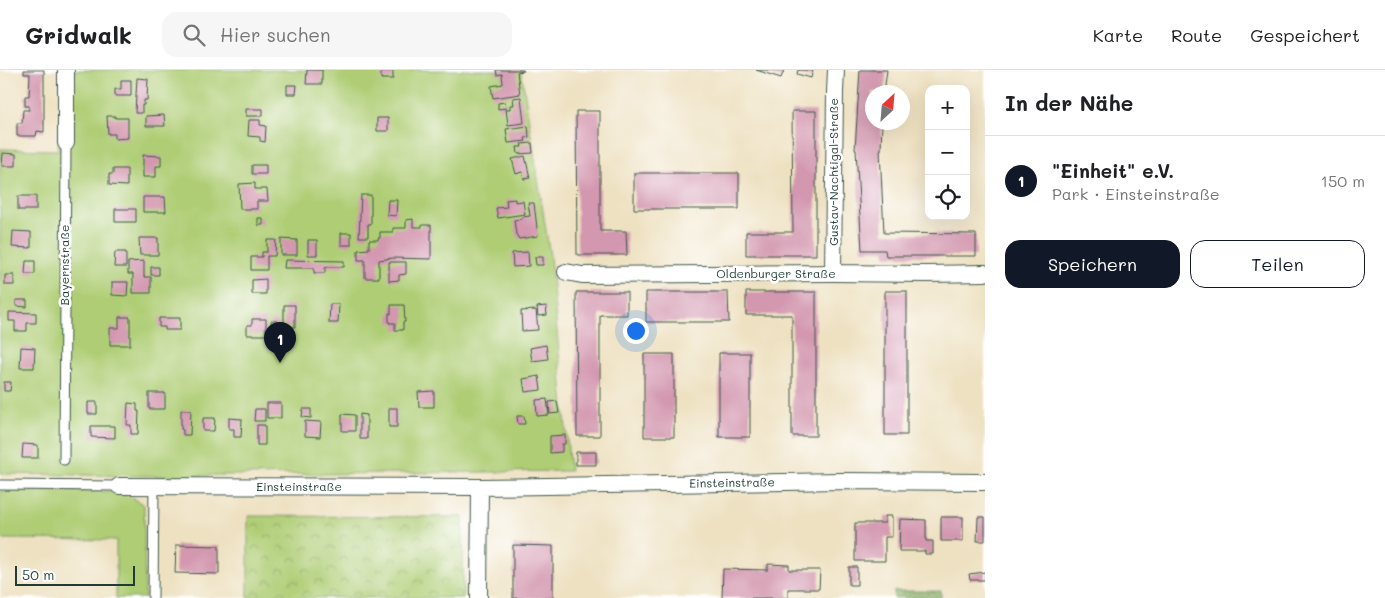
<!DOCTYPE html>
<html lang="de">
<meta charset="utf-8">
<style>
body{margin:0;font-family:Mali,sans-serif;background:#f6f6f6;color:#202124}
.controls{position:absolute;right:15px;top:15px;display:grid;overflow:hidden;border-radius:10px;box-shadow:0 5px 20px #0002}
.controls button{width:45px;height:45px;display:grid;place-items:center;padding:0;border:0;border-bottom:1px solid #e0e0e0;background:#fff;color:#202124;font:25px sans-serif}
.compass{position:absolute;left:865px;top:15px;width:45px;height:45px;border-radius:50%;background:#fff;box-shadow:0 5px 20px #0002;rotate:26deg}
.scale{position:absolute;left:15px;bottom:12px;width:120px;box-sizing:border-box;padding-left:5px;border:2px solid #1f3d34;border-top:0;font-size:14px;line-height:18px;white-space:nowrap;color:#1f3d34;-webkit-text-stroke:4px #fff;paint-order:stroke}
.you{position:absolute;left:635px;top:260px;width:18px;height:18px;margin:-12px;border:4px solid #fff;border-radius:50%;background:#1a73e8;box-shadow:0 0 0 8px #1a73e833}
.badge{display:grid;place-items:center;width:32px;height:32px;border-radius:50%;background:#111827;color:#fff;font-size:16px;font-weight:700}
.pin{position:absolute;translate:-50% -41px;filter:drop-shadow(0 1px 2px #0008)}
.pin::after{content:'';position:absolute;top:26px;width:18px;height:15px;background:inherit;clip-path:polygon(0 0,100% 0,50% 100%)}
.list{margin:0;padding:0;list-style:none}
h2{display:flex;justify-content:space-between;align-items:center;height:65px;margin:0;padding:0 20px;font-size:21px}
h2 small{font-size:16px;font-weight:400;color:#757577}
.list li{display:grid;grid-template-columns:32px 1fr auto;gap:15px;align-items:center;box-sizing:border-box;height:90px;padding:0 20px;border-top:1px solid #e0e0e0}
.list b{display:block;font-size:19px;white-space:nowrap}
.list p{margin:0;font-size:16px;white-space:nowrap;color:#757577}
.list em{font-size:16px;font-style:normal;color:#757577}
.actions{display:flex;gap:10px;padding:15px 20px}
.actions a{flex:1;padding:11px 0;border:1px solid #111827;border-radius:15px;text-align:center;font-size:18px;color:#111827}
.actions .main{background:#111827;color:#fff}
.icon{flex:none;width:28px;height:28px;fill:none;stroke:currentColor;stroke-width:2;stroke-linecap:round;stroke-linejoin:round}
.map{position:relative;flex:none;width:985px;height:528px;overflow:hidden}
header{display:flex;align-items:center;gap:30px;box-sizing:border-box;height:70px;padding:0 25px;background:#fff;border-bottom:1px solid #e0e0e0}
header strong{font-size:24px}
nav{display:flex;gap:28px;margin-inline-start:auto;font-size:18px}
.search{width:350px;height:45px;background:#f6f6f6;display:flex;align-items:center;gap:12px;box-sizing:border-box;padding:0 18px;border-radius:15px;color:#757577;font-size:19px}
main{display:flex}
aside{flex:1;background:#fff}
.map>svg:first-child{display:block}
</style>
<header>
<strong>Gridwalk</strong>
<div class="search"><svg class="icon" aria-label="search" viewBox="0 0 24 24"><circle cx="10" cy="10" r="6"/><path d="M15 15l6 6"/></svg>Hier suchen</div>
<nav><a>Karte</a><a>Route</a><a>Gespeichert</a></nav>
</header>
<main>
<div class="map">
<svg width="985" height="528" viewBox="0 0 985 528">
<defs>
<pattern id="forest-crowns" width="20" height="18" patternUnits="userSpaceOnUse" patternTransform="scale(1.25)"><rect width="20" height="18" fill="#8bb066"/><path d="M2 6a3 3 0 1 1 6 0M12 15a3 3 0 1 1 6 0" fill="none" stroke="#719055"/></pattern>
<pattern id="park-crowns" width="20" height="18" patternUnits="userSpaceOnUse" patternTransform="scale(1.25)"><rect width="20" height="18" fill="#afcd74"/><path d="M2 6a3 3 0 1 1 6 0M12 15a3 3 0 1 1 6 0" fill="none" stroke="#8ea860"/></pattern>
</defs>
<rect width="100%" height="100%" fill="#fff"/>
<filter id="ink" filterUnits="userSpaceOnUse"><feTurbulence type="fractalNoise" baseFrequency=".02" numOctaves="2"/><feDisplacementMap in="SourceGraphic" scale="10" xChannelSelector="R" yChannelSelector="G"/><feConvolveMatrix kernelMatrix="1 2 1 2 8 2 1 2 1" color-interpolation-filters="sRGB"/></filter>
<filter id="wash" filterUnits="userSpaceOnUse"><feTurbulence type="fractalNoise" baseFrequency=".0096" numOctaves="4" result="noise"/><feDisplacementMap in="SourceGraphic" scale="20" xChannelSelector="R" yChannelSelector="G"/><feGaussianBlur stdDeviation="1.12" result="paint"/><feColorMatrix in="noise" values="0 0 0 0 0 0 0 0 0 0 0 0 0 0 0 0 0 1.4 0 .05"/><feComposite in="paint" operator="in"/></filter>
<g filter="url(#wash)">
<rect width="100%" height="100%" fill="#eee1c1"/>
<path fill="#afcd74" stroke="#678554" d="M63,0H521L550,186L570,401L156,406L0,404V79L58,80Z
M0,421H121L144,435L145,528H116V470L0,469Z"/>
<path fill="url(#forest-crowns)" stroke="#55764d" d="M894,521H941V528H894Z"/>
<path fill="url(#park-crowns)" stroke="#678554" d="M248,446L463,447V528H248Z"/>
<g id="blocks">
<path fill="#d397af" d="M24,0H44V62L37,61L36,66H17V53H22L23,40H29V36H25V26H29L30,4H24Z
M307,0H322V14H306Z
M496,0H523L524,1L517,2L520,24L493,28L491,16L503,14L502,4L497,5Z
M756,0H784L781,8Z
M798,0H813L811,8L797,4Z
M860,0H887L884,22H872V52H882L881,80H880L884,163L976,164V186H886L885,180H862L856,80H855Z
M381,1H393V9H381Z
M137,8L148,9L147,30H144V35H142V43H135Z
M121,10H131V26H115V19H121Z
M287,15H297L296,24H287Z
M521,27L524,53L508,55L506,39H510V35H514L513,28Z
M505,32L506,38L498,39V33Z
M246,39H263V46H246Z
M576,41H600V161H626L627,185H577Z
M792,41H816V185H746V162H793Z
M164,45L165,56H146V46Z
M107,46H115V48H128V68L115,69V64H108Z
M377,48H388V61H377Z
M249,50H260V55L266,56L265,72L260,71V67L248,66Z
M528,56L529,67L525,68L526,71L508,73L506,59Z
M532,73L533,83L518,84L517,77H522L521,74Z
M3,83L16,84V96H2Z
M143,85L161,86V96H156V107H143Z
M525,86L530,108L524,109L522,102L516,104L512,89Z
M252,95H266V104H252Z
M113,99H127V116L109,115V104H113Z
M634,103H739V139H634Z
M255,113V119H267L268,131H257V139H240L239,114Z
M361,125H371V154H368V167H359Z
M18,126H36V140H18Z
M143,127H165L166,142H143Z
M515,129V132L523,131L525,144L498,148L496,138L507,137L506,130Z
M388,130H397L396,146L387,145Z
M528,133H534L538,166L519,169L516,164L514,150L522,149V147L530,146Z
M115,139H136V152H115Z
M258,148H263V155H258Z
M413,149V157H422V155H431V189L393,188L379,190V208H365V190H358V180L369,179V170H378V168H380V162H393V158H406V150Z
M13,161L31,162V178L12,177Z
M341,163H351V175H341Z
M139,168H158V185H140Z
M281,169L297,170V185H281Z
M267,170H276L275,186H267V200H251V187H262V182H267Z
M308,170H317V185H308Z
M115,182H126V197H114Z
M528,182L529,196L513,197L512,183Z
M535,187H543V195H536Z
M285,190L344,191V197H328L325,198V203H314V198H284Z
M26,191H35V204H25Z
M144,191V207H151V223H133V204H128V192Z
M389,192H406V204L399,205V210L389,211Z
M151,197H159V205H151Z
M5,205H14V215H5Z
M266,209V224H252V210Z
M112,212H128L127,226L112,225Z
M885,221H907V365H885Z
M576,222H627V245H600V366H577Z
M646,222H728L729,252H646Z
M746,222H816V366H792V245H746Z
M16,230H27V237L16,236Z
M330,234H339L338,253H329Z
M284,235H295V257H284Z
M391,235H404L405,252H403V260H395V253H389V243L391,244Z
M546,236L547,245L538,246L537,237Z
M536,240L538,260L522,261L521,241Z
M9,242L36,243V253H27V261H15V251H9Z
M119,247H130V275H110V258H119Z
M159,248H180V260H165V257H159Z
M252,249H266V265H247V255H252Z
M271,251H277V256H271Z
M546,275L548,289L532,291L530,278Z
M21,277L35,278L34,298H20Z
M719,283H750V367H719Z
M644,284H674V367H644Z
M539,306L541,320L525,322L523,309Z
M4,312H11L10,321H4Z
M434,321V337H419L418,322Z
M149,323H165V339H149Z
M547,329L549,345L537,346L536,330Z
M557,331L559,343L550,344L549,332Z
M88,332H97V344H88Z
M128,333L137,334V341H139L138,364H131V355H127Z
M267,333H281V348H267Z
M389,338H397V357H389Z
M255,339H265V351H254Z
M303,339H311V348L302,347Z
M181,340H191L190,365H183V360L181,359Z
M342,344L355,345V361H342Z
M360,344L367,345V369H360Z
M517,346H524L525,354H518Z
M203,348H215L214,361H203Z
M229,348L242,349L241,367H234V359H229Z
M305,351L321,352L320,367L305,366Z
M257,355H265V375H257Z
M91,356H115V368L91,367Z
M565,365V374H562V382L550,383V366Z
M23,374L38,375V388H22Z
M576,382H596V395H576Z
M885,446H892V467H885V491H855V453H885Z
M941,447H963V471H941Z
M978,447H985V471H977Z
M900,449L926,450V471H933V484H925V481H899Z
M176,475L219,476V504L175,503Z
M513,475L553,476V528H513Z
M768,494L789,495V500H820L819,519H788V528H722L723,499L768,500Z
M849,497H857V515H849Z
M985,502V510H970L969,504Z"/>
</g>
</g>
<g filter="url(#ink)">
<use href="#blocks" fill-opacity="0" stroke="#3e5649" stroke-width="1"/>
<g fill="none" stroke-linecap="round" stroke-linejoin="round">
<defs>
<path id="service" d="M64,390L66,73
M0,415L119,416
M153,528L154,417"/>
<path id="minor" d="M66,73V0
M566,202L582,205L833,203L927,204L985,203
M833,203L835,22L836,0
M119,416L480,417L841,411L985,412
M479,528L480,417"/>
</defs>
<use href="#service" stroke="#3e5649" stroke-width="11"/>
<use href="#minor" stroke="#3e5649" stroke-width="18"/>
<use href="#service" stroke="#fff" stroke-width="9"/>
<use href="#minor" stroke="#fff" stroke-width="16"/>
</g>
</g>
<g text-anchor="middle" stroke-width="5" stroke-linejoin="round" paint-order="stroke">
<g font-size="12" fill="#1f3d34" stroke="#fff">
<text transform="translate(834 102) rotate(-90)" y="4">Gustav-Nachtigal-Straße</text>
<text transform="translate(65 195) rotate(-90)" y="4">Bayernstraße</text>
<text x="776" y="208">Oldenburger Straße</text>
<text transform="translate(732 413) rotate(-1)" y="4">Einsteinstraße</text>
<text x="299" y="421">Einsteinstraße</text>
</g>
</g>
</svg>
<div class="controls">
<button>+</button>
<button>−</button>
<button><svg class="icon" aria-label="locate" viewBox="0 0 24 24"><circle cx="12" cy="12" r="6"/><path d="M12 2v4M12 18v4M2 12h4M18 12h4"/></svg></button>
</div>
<svg class="compass" viewBox="-18 -18 36 36"><path d="M0-13l5 13h-10z" fill="#e53935"/><path d="M0 13l5-13h-10z" fill="#757577"/></svg>
<div class="scale">50 m</div>
<div class="you"></div>
<div class="pin badge" style="left:280px;top:293px">1</div>
</div>
<aside>
<h2>In der Nähe<small></small></h2>
<ul class="list">
<li><span class="badge">1</span><div><b>&quot;Einheit&quot; e.V.</b><p>Park · Einsteinstraße</p></div><em>150 m</em></li>
</ul>
<div class="actions"><a class="main">Speichern</a><a>Teilen</a></div>
</aside>
</main>
